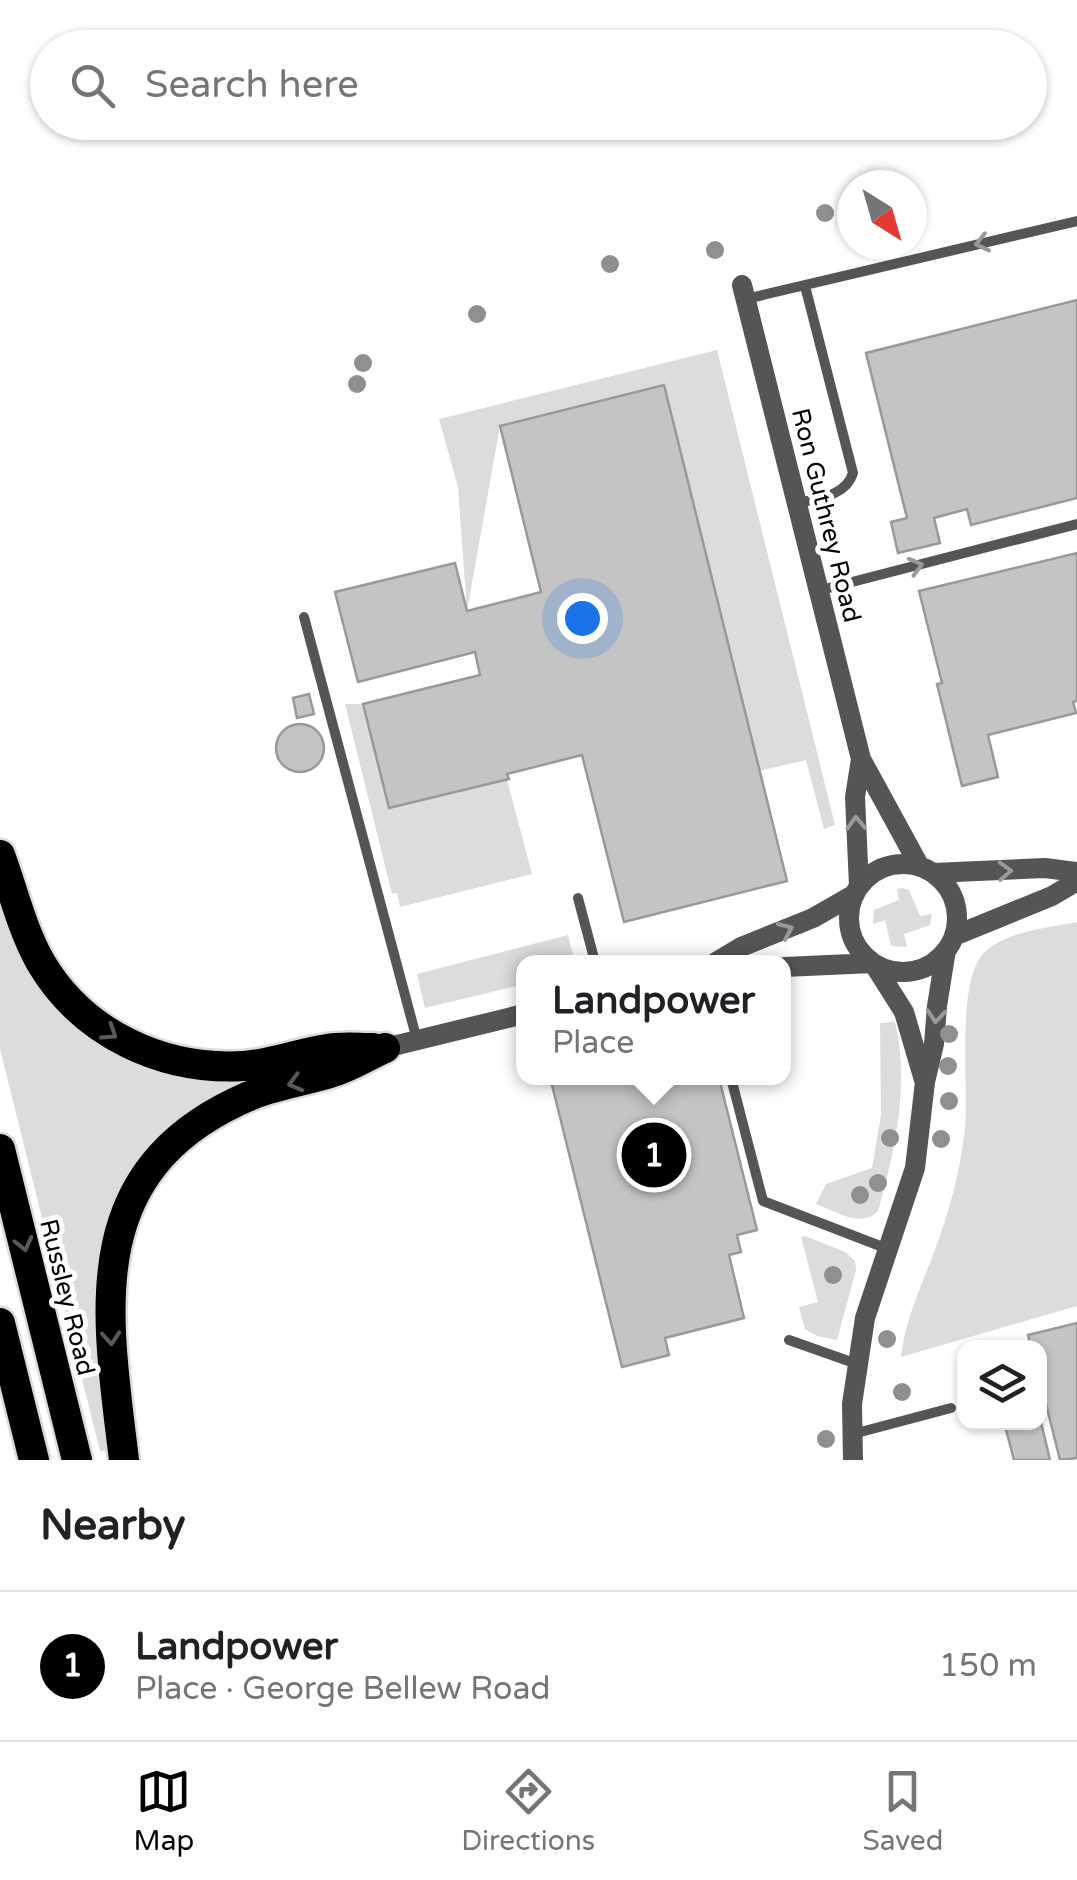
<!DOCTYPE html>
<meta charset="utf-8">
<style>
body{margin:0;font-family:"Varela Round",sans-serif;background:#f6f6f6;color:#202124}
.controls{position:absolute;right:30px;bottom:30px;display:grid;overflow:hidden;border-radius:20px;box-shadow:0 2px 8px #0004}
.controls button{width:90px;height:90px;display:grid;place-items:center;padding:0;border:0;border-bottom:2px solid #e0e0e0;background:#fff;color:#202124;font:50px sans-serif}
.compass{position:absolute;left:837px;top:170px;width:90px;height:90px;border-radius:50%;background:#fff;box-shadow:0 2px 8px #0004;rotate:143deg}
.you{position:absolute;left:582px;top:618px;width:35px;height:35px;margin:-25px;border:8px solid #fff;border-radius:50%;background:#1a73e8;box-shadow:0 0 0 15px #1a73e833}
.badge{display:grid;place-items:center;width:65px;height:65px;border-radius:50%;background:#000;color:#fff;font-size:32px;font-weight:700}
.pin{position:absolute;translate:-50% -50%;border:5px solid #fff;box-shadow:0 2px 10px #0006}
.popup{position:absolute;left:516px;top:955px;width:275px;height:130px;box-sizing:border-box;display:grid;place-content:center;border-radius:20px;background:#fff;filter:drop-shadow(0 2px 8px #0005);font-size:32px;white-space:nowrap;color:#757577}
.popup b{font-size:38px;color:#202124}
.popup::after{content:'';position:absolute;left:50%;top:100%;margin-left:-20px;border:20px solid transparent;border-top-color:#fff}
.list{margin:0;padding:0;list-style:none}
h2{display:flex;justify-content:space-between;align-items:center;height:130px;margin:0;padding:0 40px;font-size:42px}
h2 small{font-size:32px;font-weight:400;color:#757577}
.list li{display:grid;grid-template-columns:65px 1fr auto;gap:30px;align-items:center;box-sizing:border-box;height:150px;padding:0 40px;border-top:2px solid #e0e0e0}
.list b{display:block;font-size:38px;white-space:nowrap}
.list p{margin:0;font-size:32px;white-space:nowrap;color:#757577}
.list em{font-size:32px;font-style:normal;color:#757577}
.icon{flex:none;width:55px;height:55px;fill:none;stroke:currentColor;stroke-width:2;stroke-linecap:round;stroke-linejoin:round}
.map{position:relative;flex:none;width:1077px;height:1460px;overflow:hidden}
.search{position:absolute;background:#fff;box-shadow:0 2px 8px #0004;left:30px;right:30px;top:30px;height:110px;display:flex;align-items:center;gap:25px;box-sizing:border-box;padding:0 35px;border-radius:55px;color:#757577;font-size:38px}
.sheet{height:280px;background:#fff}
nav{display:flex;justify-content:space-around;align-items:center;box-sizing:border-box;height:140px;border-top:2px solid #e0e0e0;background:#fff;font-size:28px;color:#757577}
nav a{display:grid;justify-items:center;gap:5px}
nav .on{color:#000}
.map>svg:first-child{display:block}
</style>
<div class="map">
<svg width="1077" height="1460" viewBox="0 0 1077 1460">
<rect width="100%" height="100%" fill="#fff"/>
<path fill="#dcdcdc" d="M717,350L835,825L824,829L806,760L755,772L664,385L500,426L467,611L458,487L439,419Z
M345,704H363L389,808L506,776L532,874L400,907L397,893L392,894Z
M902,888L909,890L920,916L932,914L930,925L904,934L907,947L891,946L885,920L873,924L874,910L899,900L897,889Z
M0,890L73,1019L241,1076L243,1085C225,1094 205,1102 189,1113C73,1194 95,1330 112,1450L100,1451L0,1049Z
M1077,922V1306L901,1357C905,1319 923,1282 936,1247C950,1209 961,1168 965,1127C969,1085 956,985 983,954C1004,931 1049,928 1077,922Z
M568,935L575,962H524V984L425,1008L417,974Z
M895,1022C910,1084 895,1151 878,1211C862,1229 835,1211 816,1204L826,1184L872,1168L881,1115L880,1023Z
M805,1236L845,1252L855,1261L856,1270L837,1340L817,1336L805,1329L799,1307L818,1302L801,1237Z"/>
<path fill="#c4c4c4" stroke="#999" stroke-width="2.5" d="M1077,300V498L971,525L967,509L934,518L940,543L898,553L891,522L907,518L866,353Z
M664,385L787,881L624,922L582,755L507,774L509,779L389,808L363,704L480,675L475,652L358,682L335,592L455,563L467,611L541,592L500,426Z
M1077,553V701L1073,702L1076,713L988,735L998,777L962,786L937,684L942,683L919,591Z
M309,694L314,714L297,718L293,698Z
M276 748a24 24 0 1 1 48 0a24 24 0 1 1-48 0Z
M566,1078H719L757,1230L737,1235L741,1252L729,1255L744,1318L665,1338L669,1355L622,1367L551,1081Z
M1077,1323V1458L1060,1460L1040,1380V1348H1031L1028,1335Z
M1040,1418L1050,1460H1014L1004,1422H1040Z"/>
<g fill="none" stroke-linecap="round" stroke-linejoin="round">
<defs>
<path id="highway" d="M0,855C13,890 22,930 41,963C83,1034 163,1071 244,1066C272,1064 299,1053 327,1049C342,1046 358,1048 373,1048
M0,1149L77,1460
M0,1323L34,1460
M124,1460C107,1317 79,1177 236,1102C265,1087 299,1082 330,1073C349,1068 367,1056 385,1048"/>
</defs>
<use href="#highway" stroke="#dbdbdb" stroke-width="35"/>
<path stroke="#555" stroke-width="10" d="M746,299L1077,221
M799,503C818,498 846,496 853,473L805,286
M821,590L1077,524
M304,617L417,1040
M578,898L595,962
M731,1078L763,1201L888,1249
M789,1340L857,1364
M853,1434L951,1408"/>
<path stroke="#555" stroke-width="20" d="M742,285L861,759L920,867
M849 918a54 54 0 1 1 108 0a54 54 0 1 1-108 0Z
M933,873L1045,868L1077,872
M859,886L855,797L861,759
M954,936L1052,896L1077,881
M716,962L741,947L813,918L855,894
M784,967L873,963L904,1012L924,1080
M385,1048L524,1014
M853,1460L852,1404L865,1318L915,1168L925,1082L934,1044L937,1006L946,950"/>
<use href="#highway" stroke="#000" stroke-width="30"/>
</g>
<g fill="#8f8f8f">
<circle cx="825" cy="213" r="9"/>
<circle cx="715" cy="250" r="9"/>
<circle cx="610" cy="264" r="9"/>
<circle cx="477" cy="314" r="9"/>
<circle cx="363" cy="363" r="9"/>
<circle cx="357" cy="384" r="9"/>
<circle cx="949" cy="1034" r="9"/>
<circle cx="948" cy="1066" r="9"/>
<circle cx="949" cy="1101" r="9"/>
<circle cx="890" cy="1138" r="9"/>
<circle cx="941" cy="1139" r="9"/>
<circle cx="878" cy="1183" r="9"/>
<circle cx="860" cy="1195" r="9"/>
<circle cx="833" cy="1275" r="9"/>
<circle cx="887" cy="1339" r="9"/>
<circle cx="902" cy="1392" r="9"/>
<circle cx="826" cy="1439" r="9"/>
</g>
<defs><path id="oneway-chevron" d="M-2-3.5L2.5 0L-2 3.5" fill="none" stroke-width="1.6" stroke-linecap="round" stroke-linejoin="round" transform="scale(2.5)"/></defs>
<g stroke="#999">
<use href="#oneway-chevron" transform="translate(982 243) rotate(167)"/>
<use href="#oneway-chevron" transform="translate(916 566) rotate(-15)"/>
<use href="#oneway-chevron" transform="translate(856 823) rotate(-92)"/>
<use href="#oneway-chevron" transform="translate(1005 871) rotate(-2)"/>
<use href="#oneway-chevron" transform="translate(786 930) rotate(-24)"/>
<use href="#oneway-chevron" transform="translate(936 1016) rotate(95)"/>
</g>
<g stroke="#595959">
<use href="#oneway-chevron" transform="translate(110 1033) rotate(33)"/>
<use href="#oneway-chevron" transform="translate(295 1083) rotate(165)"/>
<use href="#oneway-chevron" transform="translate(24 1244) rotate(76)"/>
<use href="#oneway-chevron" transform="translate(111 1338) rotate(86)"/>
</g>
<g text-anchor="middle" stroke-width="10" stroke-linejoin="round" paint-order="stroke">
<g font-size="25" fill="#000" stroke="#fff">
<text transform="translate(827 515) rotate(76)" y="9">Ron Guthrey Road</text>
<text transform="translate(68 1297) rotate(76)" y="9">Russley Road</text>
</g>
</g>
</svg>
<div class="controls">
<button><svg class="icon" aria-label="layers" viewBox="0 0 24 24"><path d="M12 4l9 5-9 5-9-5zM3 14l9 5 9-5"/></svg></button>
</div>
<svg class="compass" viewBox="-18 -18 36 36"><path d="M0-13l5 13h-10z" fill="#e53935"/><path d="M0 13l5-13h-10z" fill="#757577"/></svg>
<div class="you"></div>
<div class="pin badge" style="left:654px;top:1155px">1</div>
<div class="popup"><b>Landpower</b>Place</div>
<div class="search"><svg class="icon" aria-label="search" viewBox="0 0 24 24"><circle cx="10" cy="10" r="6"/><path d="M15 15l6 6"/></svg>Search here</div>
</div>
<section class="sheet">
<h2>Nearby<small></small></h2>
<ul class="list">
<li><span class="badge">1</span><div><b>Landpower</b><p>Place · George Bellew Road</p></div><em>150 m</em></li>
</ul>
</section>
<nav>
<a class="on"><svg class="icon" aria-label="map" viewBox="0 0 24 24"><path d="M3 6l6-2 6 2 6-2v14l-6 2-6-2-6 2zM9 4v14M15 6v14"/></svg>Map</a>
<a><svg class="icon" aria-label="directions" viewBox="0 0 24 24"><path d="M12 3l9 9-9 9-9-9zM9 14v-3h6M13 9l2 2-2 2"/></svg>Directions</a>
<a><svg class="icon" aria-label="saved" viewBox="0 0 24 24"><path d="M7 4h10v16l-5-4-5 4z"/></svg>Saved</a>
</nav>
